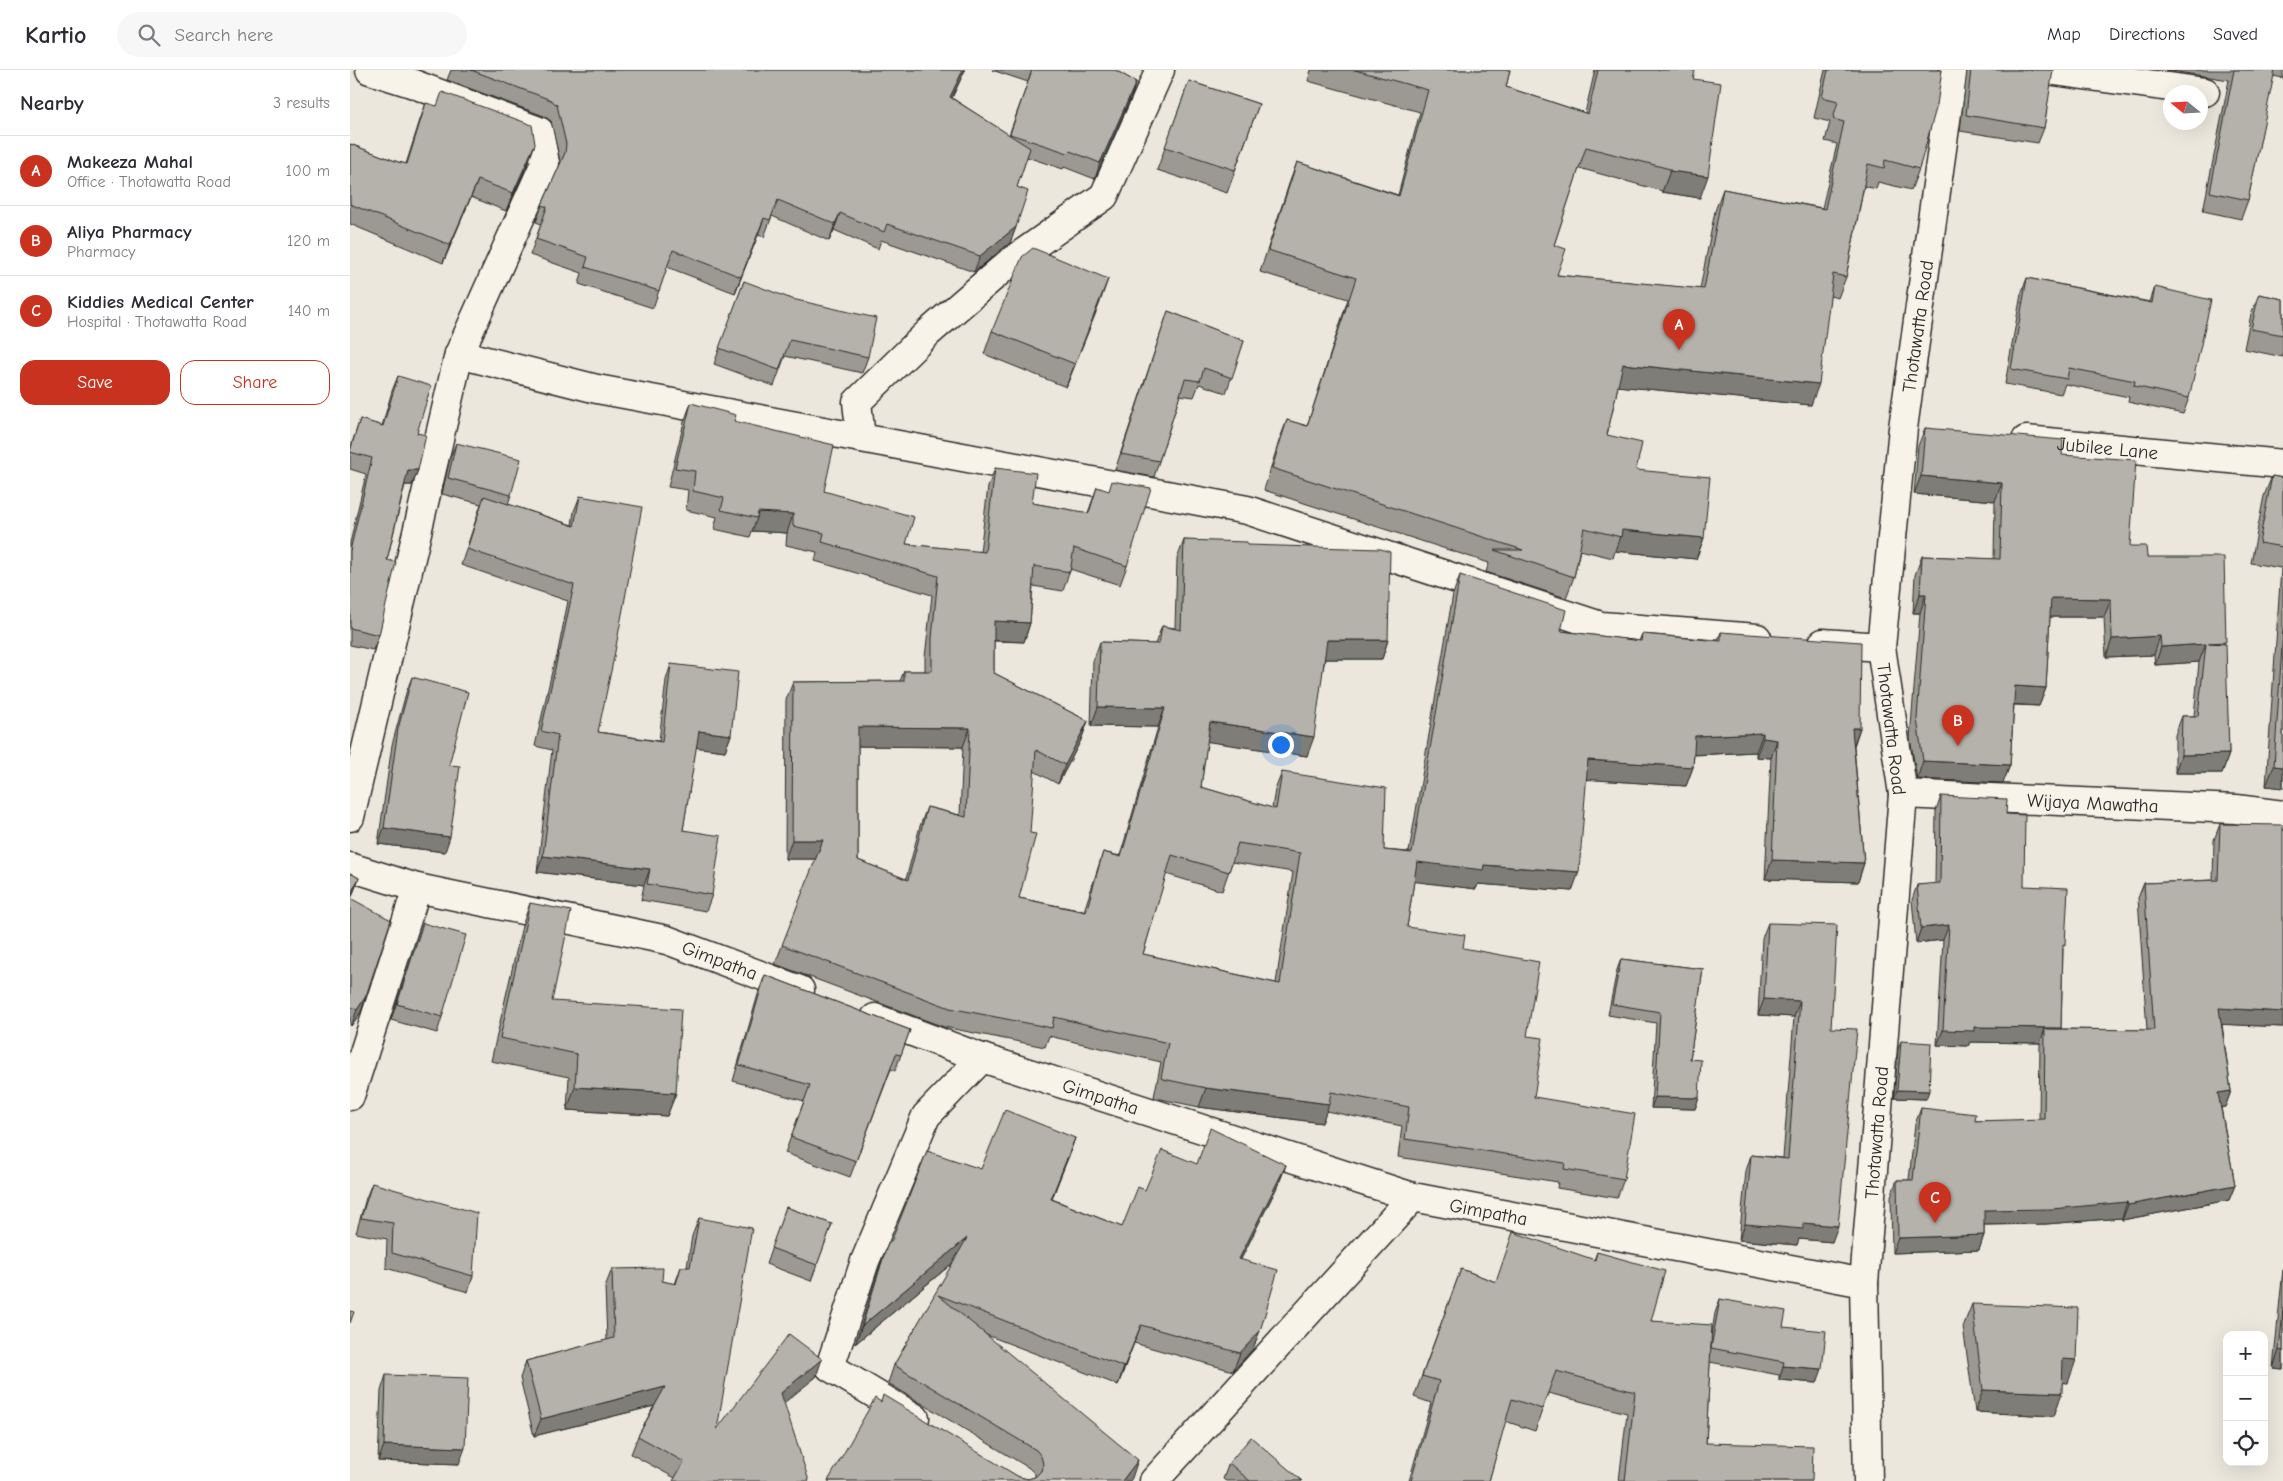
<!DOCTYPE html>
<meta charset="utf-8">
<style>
body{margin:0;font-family:"Comic Neue",sans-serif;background:#f7f7f7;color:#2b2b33}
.controls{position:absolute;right:15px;bottom:15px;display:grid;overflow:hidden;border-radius:10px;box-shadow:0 5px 20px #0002}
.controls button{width:45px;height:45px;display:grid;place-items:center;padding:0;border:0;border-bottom:1px solid #e1e1e2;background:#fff;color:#2b2b33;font:25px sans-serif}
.compass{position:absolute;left:1813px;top:15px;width:45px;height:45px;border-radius:50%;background:#fff;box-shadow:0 5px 20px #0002;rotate:288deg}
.you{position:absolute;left:930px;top:674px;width:18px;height:18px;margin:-12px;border:4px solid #fff;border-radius:50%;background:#1a73e8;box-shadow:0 0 0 8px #1a73e833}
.badge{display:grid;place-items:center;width:32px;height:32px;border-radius:50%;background:#c8321e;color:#fff;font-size:16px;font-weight:700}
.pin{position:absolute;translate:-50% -41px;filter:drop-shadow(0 1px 2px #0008)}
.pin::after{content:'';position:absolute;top:26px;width:18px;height:15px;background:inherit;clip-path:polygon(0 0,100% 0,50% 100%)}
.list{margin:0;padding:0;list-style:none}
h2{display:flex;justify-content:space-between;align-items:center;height:65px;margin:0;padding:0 20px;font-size:21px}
h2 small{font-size:16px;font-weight:400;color:#7c7c81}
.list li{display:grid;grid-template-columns:32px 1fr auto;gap:15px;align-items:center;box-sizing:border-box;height:70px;padding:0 20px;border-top:1px solid #e1e1e2}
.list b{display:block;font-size:19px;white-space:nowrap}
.list p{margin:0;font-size:16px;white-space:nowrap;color:#7c7c81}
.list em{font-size:16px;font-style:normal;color:#7c7c81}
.actions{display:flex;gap:10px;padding:15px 20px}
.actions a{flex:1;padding:11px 0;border:1px solid #c8321e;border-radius:15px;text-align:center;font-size:18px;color:#c8321e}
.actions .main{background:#c8321e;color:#fff}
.icon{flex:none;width:28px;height:28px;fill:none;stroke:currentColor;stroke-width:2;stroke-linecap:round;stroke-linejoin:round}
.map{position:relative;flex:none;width:1933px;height:1411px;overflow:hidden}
header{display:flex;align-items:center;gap:30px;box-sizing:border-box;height:70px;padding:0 25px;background:#fff;border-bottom:1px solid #e1e1e2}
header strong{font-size:24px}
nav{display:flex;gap:28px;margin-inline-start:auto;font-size:18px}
.search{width:350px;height:45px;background:#f7f7f7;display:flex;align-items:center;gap:12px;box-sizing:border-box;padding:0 18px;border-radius:28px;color:#7c7c81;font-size:19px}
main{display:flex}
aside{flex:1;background:#fff}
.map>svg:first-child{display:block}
</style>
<header>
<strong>Kartio</strong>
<div class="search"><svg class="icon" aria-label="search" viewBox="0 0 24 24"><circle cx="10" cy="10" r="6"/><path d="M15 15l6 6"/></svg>Search here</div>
<nav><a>Map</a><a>Directions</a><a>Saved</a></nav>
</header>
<main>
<aside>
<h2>Nearby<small>3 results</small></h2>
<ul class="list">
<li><span class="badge">A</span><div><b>Makeeza Mahal</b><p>Office · Thotawatta Road</p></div><em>100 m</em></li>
<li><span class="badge">B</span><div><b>Aliya Pharmacy</b><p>Pharmacy</p></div><em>120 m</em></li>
<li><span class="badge">C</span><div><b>Kiddies Medical Center</b><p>Hospital · Thotawatta Road</p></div><em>140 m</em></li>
</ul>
<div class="actions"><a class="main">Save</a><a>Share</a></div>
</aside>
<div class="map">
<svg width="1933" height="1411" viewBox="0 0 1933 1411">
<rect width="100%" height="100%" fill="#ebe7dd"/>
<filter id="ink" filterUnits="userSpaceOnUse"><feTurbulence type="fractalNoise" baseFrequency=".02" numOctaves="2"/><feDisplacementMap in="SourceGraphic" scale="10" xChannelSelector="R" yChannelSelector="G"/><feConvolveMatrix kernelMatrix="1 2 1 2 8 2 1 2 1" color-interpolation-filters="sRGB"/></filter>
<g filter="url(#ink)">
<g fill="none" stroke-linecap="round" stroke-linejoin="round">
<defs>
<g id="street">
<path d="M810,0L754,126L659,193L578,263L507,332L511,368L897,440L1251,556L1407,568"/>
<path d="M1697,0L1855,22"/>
<path d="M109,284L247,319L511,368"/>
<path id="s1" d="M1676,370L1933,394"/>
<path d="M1473,573L1531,577"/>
<path id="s2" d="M1553,724L1886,739L1933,745"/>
<path d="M0,747L109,284L195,93L189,61L61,13L20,0"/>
<path id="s3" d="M0,797L67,818L317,870L450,920"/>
<path id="s4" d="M525,948L632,988L1063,1127L1514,1213"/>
<path d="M0,1026L67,818"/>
<path d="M565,1348L480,1297L515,1191L576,1046L632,988"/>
<path d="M804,1411L1063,1127"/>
<path id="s5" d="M1518,1411L1514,1213L1553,724L1531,577L1553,358L1603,0"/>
</g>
</defs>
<use href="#street" stroke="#2b2b2b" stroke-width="31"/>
<use href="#street" stroke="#f7f3e8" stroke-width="28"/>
</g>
<path fill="#9c9993" stroke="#2b2b2b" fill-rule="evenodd" d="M101,0H615L602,28L659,65L678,12L642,0H765L786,12L781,27L745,109L714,97L713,99L677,87L667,117L666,157L660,173L624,202L531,170L528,179L484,160L479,171L422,146L414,167L408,165L385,223L317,197L303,238L229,214L232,203L180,185L191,154L186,152L192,135L210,95V91L201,51L194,46L97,10Z
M961,0H1160L1156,17L1235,43L1245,0H1340L1343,9L1350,128L1312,122V121L1229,98L1204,175L1207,205L1350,219L1365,141L1373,119L1472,138L1487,74L1475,71L1480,52L1464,48L1475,0H1592L1569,99L1561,120L1528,112L1526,119L1514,116L1496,207L1488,228L1480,226L1461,335L1268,316L1257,365L1286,400L1354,468L1346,489L1265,481L1263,488L1230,480L1224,507L1216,528L1136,502L1139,493L914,420L929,371L937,350L957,356L998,229L910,202L939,114L947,92L1048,125L1070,42L958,11Z
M1617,0H1702L1694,58L1688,73L1610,61Z
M1815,0H1933V8L1923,6L1898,130L1891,149L1853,141L1879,10Z
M839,11L909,34L877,123L807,100Z
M76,33L179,91L156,141L121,127L93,193L0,154V74L48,92L56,94L70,50Z
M1677,208L1800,232L1805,217L1839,328L1833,344L1778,332L1779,327L1715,314L1711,324L1655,314L1671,224Z
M394,211L518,287L512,303L435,286L424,316L364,294Z
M1909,224L1933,229V287L1894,279L1901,244Z
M750,232L716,317L634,284L642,261Z
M818,241L894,271L876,323L849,314L844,327L830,325L804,407L765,400Z
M48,306L67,363L68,400L62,415H55L37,490L29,565L23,580L0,575V473L16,404L0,399V379L10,349L32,356L42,321Z
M341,333L384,351L474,421L556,474L630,482L638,417L645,398L682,433L738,443L747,417L777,496L770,515L720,499L713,521L683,516L680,553L674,572L644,571V603L738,651L731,670L708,714L684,701L669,828L734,841L747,801L753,782L770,786L808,657L741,656L743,591L750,572L805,574L812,556L825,558L827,489L834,470L897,475L1038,570L1032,589H975L957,686L857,671L851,717L922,738L925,720L932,702L1034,780L1059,782L1103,524L1110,505L1211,561L1289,571L1292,564L1368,570L1371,562L1510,658L1504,676L1514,793L1508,812L1415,809L1421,688L1406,687V682L1344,685L1343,697L1336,716L1236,709L1222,821L1128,814L1126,819L1064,811L1057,857L1113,878L1177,966L1184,1027L1274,1109L1267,1128L1207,1118L1208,1112L1048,1087L1052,1056L976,1041L972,1053L849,1037L806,1028L804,1027L811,992L699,966L695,977L594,957L425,894L466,789H435L436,630L443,612L550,611L554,601H575V587L582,525L465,491L467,482L436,475L437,463L402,461L400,467L364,459L367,447L336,440L338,420L318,417L334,352ZM508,676L613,677L610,745L577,737L570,756L556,809L508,790ZM882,792L943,802L926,913L793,884L816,804L872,821Z
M1575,358L1712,385L1780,476L1797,487L1875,574L1879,684L1872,703H1825V665L1832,646H1844L1849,592L1805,595L1804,585L1756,587L1754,547H1700L1696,618L1689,636L1664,635L1660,695L1653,713L1567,709L1560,668L1570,543H1563L1565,505L1572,486L1644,489L1645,431L1564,424L1568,376Z
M106,373L161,425L158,434L222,455L224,441L230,426L248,662L309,671L316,610L321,594L381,665L375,681L346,677L333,760L362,825L356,841L291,830L294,815L187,802L202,680L185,676L203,597L207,586L218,531L111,495L131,434L92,424L100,388Z
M1922,406L1933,408V718L1916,716L1931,498L1901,493L1914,426Z
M62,607L99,695L95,782L28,774L42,675L56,623Z
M1591,726L1656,744L1674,816L1713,879L1711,959L1797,960L1788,828L1794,813L1863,810L1864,770L1870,754L1933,957L1872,954L1881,1021L1875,1037H1871L1885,1115L1879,1130L1772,1150V1148L1696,1154L1634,1155V1165L1629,1180L1542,1183L1541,1126L1547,1110H1559L1565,1054L1571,1038L1625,1051L1689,1050L1690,973L1620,972L1618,976L1587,975L1593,870L1566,873L1562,830L1567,815L1585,814L1586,741Z
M0,803L9,808L1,829L11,942L1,956L0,955Z
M180,833L202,931L326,1023L317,1046L217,1040L219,1007L141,991L172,856Z
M73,853L92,947L87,963L41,950Z
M1418,853L1481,958L1482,1172L1449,1169L1447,1175L1389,1170L1396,1101L1401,1085L1433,1088L1444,947L1408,945L1412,868Z
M1271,889L1353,899L1340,989L1349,1028L1345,1039L1301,1038L1306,953L1258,945L1267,900Z
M415,905L560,960L545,1001L541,999L500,1107L435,1083L454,1031L383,1011L409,921Z
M1551,971L1576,1029L1544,1028L1548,979Z
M725,1068L702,1129L772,1157L795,1120L847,1094L936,1095L929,1113L891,1189L903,1279L883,1301L784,1273L768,1315L634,1264L782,1408L478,1411L531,1332L669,1407L678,1409L685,1407V1404L679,1398L538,1313L544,1295L604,1192L505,1274L530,1196L536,1179L541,1172L631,1099Z
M22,1113L123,1206L118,1222L36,1198L37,1169L6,1163L16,1128Z
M436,1137L482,1154L461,1211L416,1194Z
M349,1148L367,1359L466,1307L325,1408L281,1384L288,1366L304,1336L184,1366L170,1308L176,1291L257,1270L255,1217L262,1199L312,1211L325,1214L331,1197H337L342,1166Z
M1247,1182L1301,1251L1362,1262L1365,1243L1370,1229L1433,1257L1467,1313L1429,1310V1305L1360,1292L1356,1373L1462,1411H1269L1277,1343L1198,1323L1185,1361L1155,1351L1139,1411H1059L1081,1333L1064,1327L1111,1199L1146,1212L1244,1190Z
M1933,1199V1299L1923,1298Z
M1622,1234L1718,1313L1712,1312L1704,1346L1625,1342L1613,1257Z
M36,1305L109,1394L28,1391L31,1321Z
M879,1393L952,1411H876L873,1409Z"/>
<path fill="#7f7d78" stroke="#2b2b2b" d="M613,0H615L594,44L600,27Z
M786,12L781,27L745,109L750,93Z
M185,74L179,91L156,141L163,123Z
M1320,101L1358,106L1350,128L1312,122Z
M128,110L121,127L93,193L100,175Z
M490,143L484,160L479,171L485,154Z
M414,148L408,165L385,223L391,207Z
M666,157L660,173L624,202L630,186Z
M758,209L750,232L716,317L725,294Z
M1273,294L1469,314L1461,335L1266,316Z
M58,400H68L62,415H53Z
M1571,406L1652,413L1645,431L1564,424Z
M408,442L443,444L437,463L402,461L407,448Z
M1272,460L1354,468L1346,489L1265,481Z
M1570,524H1576L1570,543H1563Z
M1701,528L1761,529L1754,547H1694Z
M644,551L680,553L674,572L637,570Z
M1810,566L1804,585L1756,587L1762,569Z
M977,570H1038L1032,589H970Z
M1856,574L1849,592L1805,595L1811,577Z
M1665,616L1696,618L1689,636L1658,634Z
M748,637L815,638L808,657L741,656Z
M738,651L731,670L708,714L715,695Z
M860,652L964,667L957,686L853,671Z
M508,657L620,658L613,677L501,676Z
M1502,658H1510L1503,677Z
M349,661L381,665L375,681L343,677Z
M1413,663L1406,682L1338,685L1345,666Z
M1413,668L1427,670L1421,688L1406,687Z
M1879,684L1872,703H1825L1831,685Z
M1238,690L1343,697L1336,716L1231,709Z
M1573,691L1660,695L1653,713L1567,709Z
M1924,696L1933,697V718L1916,716Z
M34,758L100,767L95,782L28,774Z
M442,770H473L466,789H435Z
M193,786L300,799L294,815L187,802Z
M1422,790L1514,793L1508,812L1415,809Z
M1067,792L1134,795L1229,802L1222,821L1128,814L1126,819L1060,811Z
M9,808L3,823L0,830V825Z
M1599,855L1593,870L1566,873L1571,858Z
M16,926L11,942L1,956L7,940Z
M1414,929L1450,931L1444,947L1408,945Z
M1869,938L1933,942V957L1864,954Z
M1624,957L1711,958L1706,973L1695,959L1690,973L1620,972L1618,976L1587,975L1593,960Z
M225,1017L326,1023L317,1046L217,1040Z
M856,1018L979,1034L972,1053L849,1037Z
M1547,1020L1579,1021L1576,1029L1544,1028Z
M1881,1021L1875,1037L1863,1038L1868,1023Z
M1305,1027L1349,1028L1345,1039L1301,1038Z
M725,1068L719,1086L694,1147L701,1129Z
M936,1095L929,1113L882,1207L889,1189Z
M1885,1115L1879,1130L1772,1150L1778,1135Z
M1777,1132L1772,1148L1696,1154L1628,1155L1634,1140Z
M1453,1153L1488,1156L1482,1172L1449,1169L1447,1175L1389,1170L1395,1154Z
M1634,1165L1629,1180L1542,1183L1548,1168Z
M617,1168L611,1186L505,1274L512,1256Z
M791,1255L784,1273L768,1315L774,1297Z
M910,1261L903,1279L883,1301L890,1283Z
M1929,1280L1933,1281V1299L1923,1298Z
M472,1289L466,1307L424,1341L431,1323Z
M1713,1289L1726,1290L1718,1313L1705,1312Z
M1433,1296L1472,1299L1467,1313L1429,1310Z
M315,1317L308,1335L184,1366L191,1349Z
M1633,1320L1712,1323L1704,1346L1625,1342Z
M34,1375L115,1378L109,1394L28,1391Z
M788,1390L782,1408L780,1411H772Z"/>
<path fill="#b5b2ab" stroke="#2b2b2b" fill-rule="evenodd" d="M121,0H613L600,27L680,78L667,117L678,121L666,157L630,186L537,154L534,162L490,143L485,154L428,130L420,150L414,148L391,207L323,180L309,221L235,197L238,187L186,169L197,137L192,135L215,83L216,74L207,35L201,30Z
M682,0H765L786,12L750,93L720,81L718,83L660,64Z
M1005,0H1160L1156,17L1238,44L1248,0H1340L1345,1L1343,9L1371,13L1358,106L1320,101V99L1236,77L1204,175L1216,179L1207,205L1354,219L1373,119L1475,139L1494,52L1483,49L1488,31L1472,27L1478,0H1592L1587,35L1569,99L1535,90L1534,98L1518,94L1496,207L1483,204L1469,314L1273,294L1257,365L1292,373L1286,400L1360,407L1354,468L1272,460L1271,467L1234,458L1224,507L1144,480H1173L922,398L937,350L957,356L1006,208L918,180L947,92L1049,126L1078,20Z
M1621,0H1703L1694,58L1616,45Z
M1884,0H1925L1898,130L1860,122Z
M839,11L909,34L885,100L815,77Z
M92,22L182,55L185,74L163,123L128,110L100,175L0,134V74L48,92L57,94L76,33L87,36Z
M683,178L758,209L725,294L642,261L672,187Z
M1677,208L1802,233L1805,217L1861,230L1839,328L1784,316L1785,311L1719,298L1717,309L1661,299Z
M394,211L442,229L526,248L518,287L440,270L429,300L369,278Z
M1909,224L1933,229V265L1901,259Z
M818,241L894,271L882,308L854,298L850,311L835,309L809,391L771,384Z
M48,306L81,316L67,363L76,365L68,400H58L37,490L46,492L29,565L0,558V481L22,388L0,382V381L10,349L33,356Z
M341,333L386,345L384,351L484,375L474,421L564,447L556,474L635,482L645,398L686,403L682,433L739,443L747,417L759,421L762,411L801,418L777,496L724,478L720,502L684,496L680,553L644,551V603L738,651L715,695L686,680L680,763L686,764L669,828L736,842L753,782L771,787L815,638L748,637L750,572L809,574L812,556L831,560L834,470L897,472V475L1031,479L1040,482L1038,570H977L964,667L860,652L851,717L926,739L932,702L1036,718L1034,780L1062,783L1110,505L1216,540L1211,561L1291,571L1292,564L1371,571V562L1511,572L1510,658H1502L1514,793L1422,790L1427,670L1413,668V663L1345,666L1343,697L1238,690L1229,802L1134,795L1133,800L1067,792L1057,857L1115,865L1113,878L1189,892L1177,966L1193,968L1184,1027L1285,1044L1274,1109L1214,1099L1215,1093L1055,1069L1059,1037L981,1022L979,1034L856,1018L813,1009L811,1008L818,973L704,947L702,958L600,938L432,875L473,770H442L443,612L554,611V601H582V568L588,506L472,472L474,463L443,456V444L408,442L407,448L371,440L374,428L343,421L345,401L325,398ZM508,657L620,658L616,747L577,737L558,810L508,790ZM888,773L950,783L930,914L793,884L822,785L879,802Z
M1575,358L1713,370L1712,385L1786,390L1780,476H1796L1797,487H1874L1876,572L1858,573L1876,574L1879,684L1831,685L1832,646H1848L1856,574L1811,577L1810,566L1762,569L1761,529L1701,528L1696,618L1665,616L1660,695L1573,691L1567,649L1576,524H1570L1572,486L1650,489L1652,413L1571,406Z
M106,373L171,389L161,425L98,408Z
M1922,406L1933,408V477L1909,473Z
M134,426L224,456L230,426L292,437L264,587L248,662L312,672L321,594L388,602L381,665L349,661L333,760L371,766L362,825L297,814L300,799L193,786L208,665L191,661L209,581H210L224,515L117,479Z
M1933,562V697L1924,696Z
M62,607L118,622L99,695L110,696L100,767L34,758L48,659Z
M1591,726L1657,729L1656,744L1675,745L1674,816L1718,818L1715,875L1713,874L1711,958L1624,957V961L1593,960L1599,855L1571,858L1567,815L1590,813Z
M1870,754L1933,755V942L1869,938L1881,1021L1868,1023L1885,1115L1778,1135L1777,1132L1702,1139L1634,1140V1165L1548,1168L1547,1110H1563L1571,1038L1626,1044L1625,1051L1694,1049L1695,959L1804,960L1794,813L1868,810Z
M0,803L9,808L0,825Z
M0,828L41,850L16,926L7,940L0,936Z
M180,833L221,841L202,931L331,939L326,1023L225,1017L227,984L150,968Z
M73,853L116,865L92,947L47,934Z
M1418,853L1487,855L1481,958L1507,959L1488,1156L1453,1153V1159L1395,1154L1401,1085L1438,1089L1450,931L1414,929Z
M1271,889L1353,899L1340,989L1351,990L1349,1028L1305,1027L1310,942L1262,934Z
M415,905L560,960L551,985L546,984L506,1091L441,1067L460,1015L389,995Z
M1551,971L1581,973L1579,1021L1547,1020Z
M655,1040L725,1068L701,1129L772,1157L788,1117L795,1120L812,1080L847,1094L860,1058L936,1095L889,1189L928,1200L910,1261L890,1283L791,1255L774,1297L588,1225L788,1390L772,1411H478L525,1328L531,1332L533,1325L669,1407L678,1409L685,1407L691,1401L693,1394L691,1386L686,1380L544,1295L617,1168L512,1256L536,1179L539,1172H541L577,1081L631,1099Z
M22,1113L127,1143L123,1206L42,1183L43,1153L11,1148Z
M436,1137L482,1154L467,1195L421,1178Z
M349,1148L402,1158L367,1359L439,1264L472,1289L431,1323L459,1411H323L334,1392L288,1366L315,1317L191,1349L176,1291L264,1268L262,1199L313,1198L312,1211L326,1214L331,1197H340Z
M1163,1162L1245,1190L1247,1182L1315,1201L1301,1251L1362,1255L1356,1373L1463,1376L1462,1411H1275L1285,1322L1206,1301L1192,1339L1162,1329L1139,1411H1061L1089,1311L1072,1306L1111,1199L1146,1212Z
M1370,1229L1436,1241L1433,1257L1476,1261L1472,1299L1433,1296L1434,1292L1361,1278Z
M1622,1234L1728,1238L1726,1290L1713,1289L1712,1323L1633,1320Z
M0,1241L4,1242L0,1253Z
M1933,1241V1281L1929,1280Z
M36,1305L118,1308L115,1378L34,1375Z
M901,1367L952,1411H900L879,1393Z"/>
</g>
<g text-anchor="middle" stroke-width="4" stroke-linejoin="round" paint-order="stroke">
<g font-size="19" fill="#2b2b2b" stroke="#f7f3e8">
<text dy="7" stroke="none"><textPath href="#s5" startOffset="1160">Thotawatta Road</textPath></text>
<text dy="7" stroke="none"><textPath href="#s1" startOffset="82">Jubilee Lane</textPath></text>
<text transform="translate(1542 659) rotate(83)" y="7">Thotawatta Road</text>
<text dy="7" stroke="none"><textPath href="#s2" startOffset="190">Wijaya Mawatha</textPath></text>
<text dy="7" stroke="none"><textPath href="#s3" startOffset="382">Gimpatha</textPath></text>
<text dy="7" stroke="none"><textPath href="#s4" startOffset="239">Gimpatha</textPath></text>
<text dy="7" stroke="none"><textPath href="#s5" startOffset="349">Thotawatta Road</textPath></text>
<text dy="7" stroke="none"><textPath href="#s4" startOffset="644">Gimpatha</textPath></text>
</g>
</g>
</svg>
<div class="controls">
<button>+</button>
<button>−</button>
<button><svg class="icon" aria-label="locate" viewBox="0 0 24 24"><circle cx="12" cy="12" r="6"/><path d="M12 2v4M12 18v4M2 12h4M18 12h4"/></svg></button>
</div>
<svg class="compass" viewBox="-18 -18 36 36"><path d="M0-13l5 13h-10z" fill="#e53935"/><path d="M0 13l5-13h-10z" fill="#7c7c81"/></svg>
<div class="you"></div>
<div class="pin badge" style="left:1329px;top:280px">A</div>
<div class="pin badge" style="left:1608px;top:676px">B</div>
<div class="pin badge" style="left:1585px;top:1153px">C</div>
</div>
</main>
